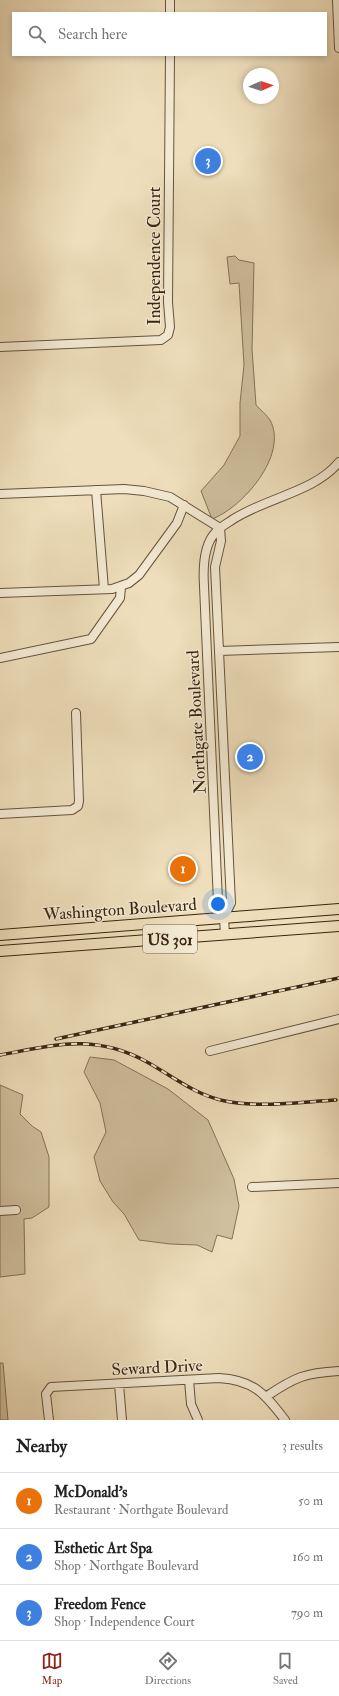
<!DOCTYPE html>
<meta charset="utf-8">
<style>
body{margin:0;font-family:"IM FELL Double Pica",serif;background:#f2f2f2;color:#222}
.compass{position:absolute;left:243px;top:68px;width:36px;height:36px;border-radius:50%;background:#fff;box-shadow:0 2px 6px #0003;rotate:87deg}
.you{position:absolute;left:218px;top:904px;width:14px;height:14px;margin:-10px;border:3px solid #fff;border-radius:50%;background:#1a73e8;box-shadow:0 0 0 6px #1a73e833}
.badge{display:grid;place-items:center;width:26px;height:26px;border-radius:50%;background:#8f2418;color:#fff;font-size:13px;font-weight:700}
.pin{position:absolute;translate:-50% -50%;border:2px solid #fff;box-shadow:0 1px 4px #0006}
.list{margin:0;padding:0;list-style:none}
h2{display:flex;justify-content:space-between;align-items:center;height:52px;margin:0;padding:0 16px;font-size:17px}
h2 small{font-size:13px;font-weight:400;color:#767676}
.list li{display:grid;grid-template-columns:26px 1fr auto;gap:12px;align-items:center;box-sizing:border-box;height:56px;padding:0 16px;border-top:1px solid #e0e0e0}
.list b{display:block;font-size:15px;white-space:nowrap}
.list p{margin:0;font-size:13px;white-space:nowrap;color:#767676}
.list em{font-size:13px;font-style:normal;color:#767676}
.icon{flex:none;width:22px;height:22px;fill:none;stroke:currentColor;stroke-width:2;stroke-linecap:round;stroke-linejoin:round}
.map{position:relative;flex:none;width:339px;height:1420px;overflow:hidden}
.search{position:absolute;background:#fff;box-shadow:0 2px 6px #0003;left:12px;right:12px;top:12px;height:44px;display:flex;align-items:center;gap:10px;box-sizing:border-box;padding:0 14px;border-radius:0px;color:#767676;font-size:15px}
.sheet{height:220px;background:#fff}
nav{display:flex;justify-content:space-around;align-items:center;box-sizing:border-box;height:56px;border-top:1px solid #e0e0e0;background:#fff;font-size:11px;color:#767676}
nav a{display:grid;justify-items:center;gap:2px}
nav .on{color:#8f2418}
.map>svg:first-child{display:block}
</style>
<div class="map">
<svg width="339" height="1420" viewBox="0 0 339 1420">
<rect width="100%" height="100%" fill="#eedebb"/>
<filter id="stains"><feTurbulence type="fractalNoise" baseFrequency=".005" numOctaves="4"/><feColorMatrix values="0 0 0 0 .2 0 0 0 0 .09 0 0 0 0 .02 0 0 0 .5 -.17"/></filter>
<radialGradient id="worn" r=".72"><stop offset=".6" stop-color="#630" stop-opacity="0"/><stop offset="1" stop-color="#630" stop-opacity=".3"/></radialGradient>
<path fill="#cfbf9e" stroke="#847258" d="M235,256L239,260L254,263L252,349L256,405C260,410 267,415 270,420C289,455 242,508 212,519L201,491L224,465L240,436V403L244,365L239,283L230,284L227,257Z
M90,1057L114,1060L168,1089L208,1120L234,1179L239,1206L232,1239L217,1235L212,1252L197,1245L170,1244L139,1240L124,1214L113,1202L100,1181L94,1157L106,1132L100,1103L84,1072Z
M0,1085L23,1095L20,1114L32,1126L41,1132L49,1157V1207L32,1218L24,1219L25,1274L0,1277V1214L19,1213V1207L0,1208Z
M0,1363H3L8,1420H0Z"/>
<g fill="none" stroke-linecap="round" stroke-linejoin="round">
<defs>
<path id="minor" d="M337,0L339,48
M170,13V0
M0,347L161,340L168,335L170,327L168,302L170,55
M96,490L104,589
M0,494L124,489L144,491L170,497L220,528
M220,528L221,541L215,567L231,903L224,917
M0,593L112,589L129,583L139,575L177,523L184,505
M219,651L339,647
M0,658L91,639L120,598L121,587
M0,814L72,810L78,806L79,801L76,713
M225,935L224,917L218,902L204,586C203,570 203,546 215,533C219,528 226,524 232,520C265,498 315,492 339,462
M210,1051L339,1019
M252,1187L339,1183
M0,1211L16,1210
M189,1380L191,1404L198,1420
M119,1384L122,1420
M267,1396C295,1377 305,1373 339,1371
M49,1420L46,1394L51,1387L219,1378C254,1380 265,1394 285,1420"/>
<path id="major" d="M0,935L339,909
M0,951L339,926"/>
</defs>
<use href="#minor" stroke="#66533c" stroke-width="10"/>
<use href="#major" stroke="#382511" stroke-width="12"/>
<use href="#minor" stroke="#f4ead3" stroke-width="8"/>
<use href="#major" stroke="#eedebb" stroke-width="10"/>
<defs>
<path id="rail" d="M56,1039L339,978
M0,1055C55,1045 94,1033 147,1062C172,1076 195,1095 225,1101C259,1108 301,1102 336,1100"/>
</defs>
<use href="#rail" stroke="#382511" stroke-width="3.5"/>
<use href="#rail" stroke="#f4ead3" stroke-width="2" stroke-dasharray="6" stroke-linecap="butt"/>
</g>
<g text-anchor="middle" stroke-width="3" stroke-linejoin="round" paint-order="stroke">
<rect fill="#f4ead3" stroke="#70604b" stroke-width="1" x="143" y="925" width="54" height="28" rx="3"/>
<g font-size="16" font-weight="bold" fill="#382511">
<text x="170" y="945">US 301</text>
</g>
<g font-size="17" fill="#382511" stroke="#f4ead3">
<text transform="translate(154 256) rotate(-90)" y="6">Independence Court</text>
<text transform="translate(196 722) rotate(-93)" y="6">Northgate Boulevard</text>
<text transform="translate(120 909) rotate(-4)" y="6">Washington Boulevard</text>
<text transform="translate(157 1367) rotate(-3)" y="6">Seward Drive</text>
</g>
</g>
<rect width="100%" height="100%" filter="url(#stains)"/>
<rect width="100%" height="100%" fill="url(#worn)"/>
</svg>
<svg class="compass" viewBox="-18 -18 36 36"><path d="M0-13l5 13h-10z" fill="#e53935"/><path d="M0 13l5-13h-10z" fill="#767676"/></svg>
<div class="you"></div>
<div class="pin badge" style="left:183px;top:869px;background:#e8710a">1</div>
<div class="pin badge" style="left:250px;top:757px;background:#3f7fe0">2</div>
<div class="pin badge" style="left:208px;top:161px;background:#3f7fe0">3</div>
<div class="search"><svg class="icon" aria-label="search" viewBox="0 0 24 24"><circle cx="10" cy="10" r="6"/><path d="M15 15l6 6"/></svg>Search here</div>
</div>
<section class="sheet">
<h2>Nearby<small>3 results</small></h2>
<ul class="list">
<li><span class="badge" style="background:#e8710a">1</span><div><b>McDonald's</b><p>Restaurant · Northgate Boulevard</p></div><em>50 m</em></li>
<li><span class="badge" style="background:#3f7fe0">2</span><div><b>Esthetic Art Spa</b><p>Shop · Northgate Boulevard</p></div><em>160 m</em></li>
<li><span class="badge" style="background:#3f7fe0">3</span><div><b>Freedom Fence</b><p>Shop · Independence Court</p></div><em>790 m</em></li>
</ul>
</section>
<nav>
<a class="on"><svg class="icon" aria-label="map" viewBox="0 0 24 24"><path d="M3 6l6-2 6 2 6-2v14l-6 2-6-2-6 2zM9 4v14M15 6v14"/></svg>Map</a>
<a><svg class="icon" aria-label="directions" viewBox="0 0 24 24"><path d="M12 3l9 9-9 9-9-9zM9 14v-3h6M13 9l2 2-2 2"/></svg>Directions</a>
<a><svg class="icon" aria-label="saved" viewBox="0 0 24 24"><path d="M7 4h10v16l-5-4-5 4z"/></svg>Saved</a>
</nav>
